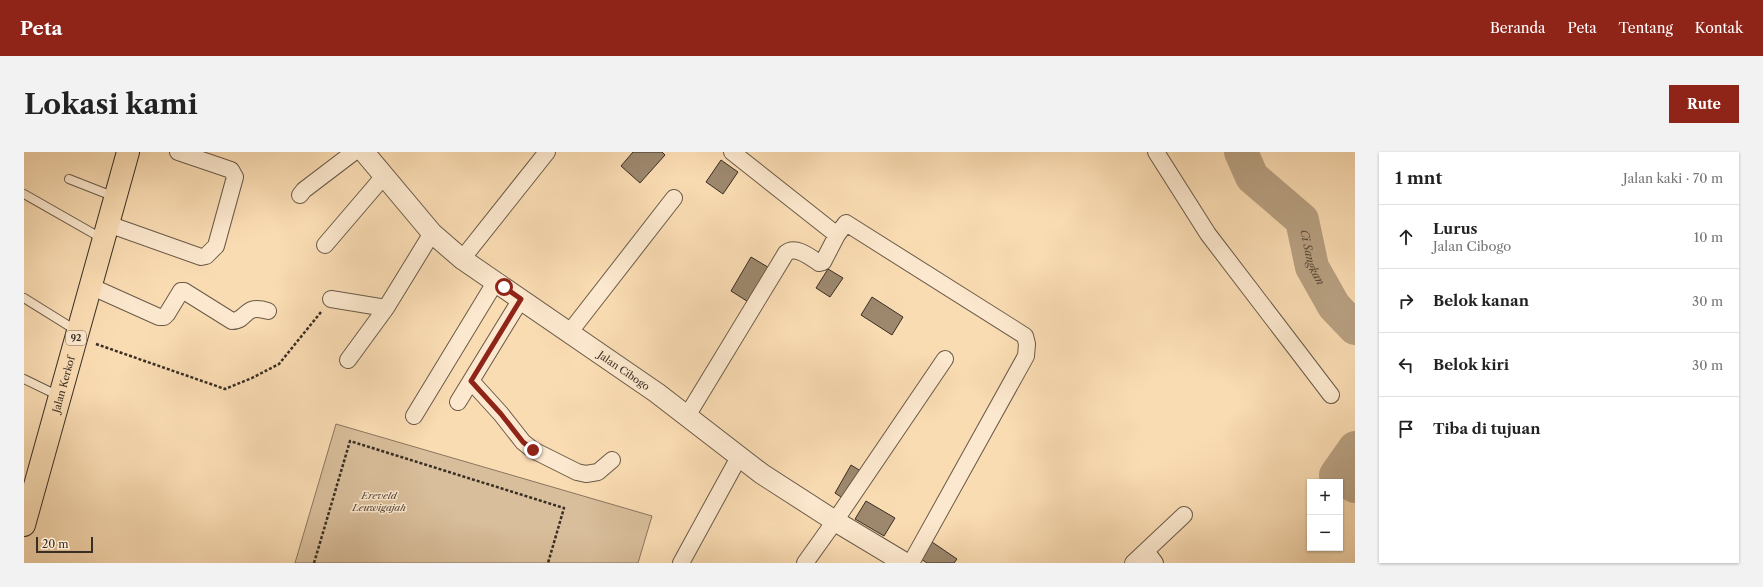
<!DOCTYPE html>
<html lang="id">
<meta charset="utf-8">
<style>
body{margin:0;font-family:"Libre Caslon Text",serif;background:#f2f2f2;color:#222}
.controls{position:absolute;right:12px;bottom:12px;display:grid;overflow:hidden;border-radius:0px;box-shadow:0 1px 3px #0004}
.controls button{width:36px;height:36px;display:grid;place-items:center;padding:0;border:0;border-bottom:1px solid #e0e0e0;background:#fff;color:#222;font:20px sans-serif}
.scale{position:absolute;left:12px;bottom:10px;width:57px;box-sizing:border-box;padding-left:4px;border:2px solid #392e24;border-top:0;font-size:11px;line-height:14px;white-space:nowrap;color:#392e24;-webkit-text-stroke:3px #fce8ce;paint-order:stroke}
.stop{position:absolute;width:12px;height:12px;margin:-9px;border:3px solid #8f2418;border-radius:50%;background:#fff}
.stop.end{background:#8f2418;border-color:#fff;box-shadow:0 1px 4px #0008}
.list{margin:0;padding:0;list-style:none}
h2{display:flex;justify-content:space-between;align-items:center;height:52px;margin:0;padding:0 16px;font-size:17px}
h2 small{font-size:13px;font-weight:400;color:#767676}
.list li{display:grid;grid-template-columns:26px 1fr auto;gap:12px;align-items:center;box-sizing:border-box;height:64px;padding:0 16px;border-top:1px solid #e0e0e0}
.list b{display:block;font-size:15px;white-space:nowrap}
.list p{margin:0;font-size:13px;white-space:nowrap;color:#767676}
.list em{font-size:13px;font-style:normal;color:#767676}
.icon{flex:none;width:22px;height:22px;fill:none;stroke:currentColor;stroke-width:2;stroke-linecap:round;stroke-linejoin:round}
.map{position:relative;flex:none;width:1331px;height:411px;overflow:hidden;border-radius:0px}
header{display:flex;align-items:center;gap:24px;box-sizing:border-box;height:56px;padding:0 20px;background:#8f2418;color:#fff}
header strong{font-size:19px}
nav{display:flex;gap:22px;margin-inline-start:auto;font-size:14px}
.intro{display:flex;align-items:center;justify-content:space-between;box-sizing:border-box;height:96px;padding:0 24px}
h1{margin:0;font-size:28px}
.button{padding:10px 18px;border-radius:0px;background:#8f2418;color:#fff;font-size:14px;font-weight:700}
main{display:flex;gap:24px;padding:0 24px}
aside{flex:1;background:#fff;border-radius:0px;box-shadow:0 1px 3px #0004}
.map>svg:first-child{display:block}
</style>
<header>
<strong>Peta</strong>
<nav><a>Beranda</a><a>Peta</a><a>Tentang</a><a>Kontak</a></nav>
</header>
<div class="intro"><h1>Lokasi kami</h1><a class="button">Rute</a></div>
<main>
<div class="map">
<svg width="1331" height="411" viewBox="0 0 1331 411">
<rect width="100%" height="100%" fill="#fadcb3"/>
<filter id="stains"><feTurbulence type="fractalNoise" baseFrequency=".005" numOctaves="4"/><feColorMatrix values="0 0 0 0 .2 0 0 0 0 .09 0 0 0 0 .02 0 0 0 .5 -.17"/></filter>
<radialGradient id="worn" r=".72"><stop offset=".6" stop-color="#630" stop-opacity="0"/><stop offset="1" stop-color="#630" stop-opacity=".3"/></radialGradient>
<path fill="#d9be9b" stroke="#897660" d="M312,272L628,364L614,411H271Z"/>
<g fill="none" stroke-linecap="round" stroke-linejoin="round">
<g stroke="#b8a182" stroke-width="34">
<path id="s1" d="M1217,0L1228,25L1278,68L1288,115L1310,154L1331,176"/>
<path d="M1331,296L1312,323L1331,334"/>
</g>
</g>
<path fill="#9d886e" stroke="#392e24" d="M609,0H638L641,3L616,31L597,14Z
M697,8L714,20L699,42L682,30Z
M727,105L747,117L726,151L707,139Z
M804,117L819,126L806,145L792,136Z
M848,145L879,165L868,183L837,163Z
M827,313L840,321L823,349L811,341Z
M842,349L871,366L860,384L831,367Z
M908,390L933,407L930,411H903L897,407Z"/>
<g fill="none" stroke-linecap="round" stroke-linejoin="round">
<defs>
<path id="service" d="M45,27L91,45
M0,42L79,87
M0,146L53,179
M0,227L35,244"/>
<path id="minor" d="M708,0L813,83
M1132,0L1184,82L1307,243
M276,43L280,38L330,0
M84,72L177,105L182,104L192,94L211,25L207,18L154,0
M301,93L360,24
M438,107L523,0
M66,134L135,165H140L143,162L157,139H160L208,169C224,169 219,151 244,159
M307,147L362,156L408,81
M545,181L650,46
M324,208L362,156
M447,229L477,262L499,290L509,298L553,320L562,322L574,320L588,308
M434,250L497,147
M390,264L472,129
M663,264L762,101C772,93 786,105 795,111L799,110L813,83L822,71L1001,184L1003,192L1002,204L887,411
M1122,399L1131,411
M657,411L715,305
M781,411L811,369L921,207
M1109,411L1160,363"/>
<g id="tertiary">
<path id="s2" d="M340,0L408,81L438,107L633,241L738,322L811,369L881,411"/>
</g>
<g id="primary">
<path id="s3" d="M0,373L104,0"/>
</g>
</defs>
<use href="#service" stroke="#695a48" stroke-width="10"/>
<use href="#minor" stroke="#695a48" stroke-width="18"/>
<use href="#tertiary" stroke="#695a48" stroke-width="22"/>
<use href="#primary" stroke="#392e24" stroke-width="24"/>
<path stroke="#392e24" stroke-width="2.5" stroke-dasharray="3 2" stroke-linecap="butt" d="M72,192L201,237L228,226L255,212L297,160
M290,411L326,289L540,356L524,411"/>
<use href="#service" stroke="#fce8ce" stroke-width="8"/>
<use href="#minor" stroke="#fce8ce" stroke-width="16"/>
<use href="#tertiary" stroke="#fce8ce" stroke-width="20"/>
<use href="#primary" stroke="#fadcb3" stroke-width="22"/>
</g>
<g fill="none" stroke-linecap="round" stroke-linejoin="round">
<path stroke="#8f2418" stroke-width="5" d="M480,135L497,147L447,229L477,262L499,290L509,298"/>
</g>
<g text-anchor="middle" stroke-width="3" stroke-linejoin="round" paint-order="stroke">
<rect fill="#fce8ce" stroke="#746657" stroke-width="1" x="42" y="179" width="20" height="14" rx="3"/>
<g font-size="9" font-weight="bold" fill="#392e24">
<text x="52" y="189">92</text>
</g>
<g font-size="10" fill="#392e24" stroke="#fce8ce">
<text dy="4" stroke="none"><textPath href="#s2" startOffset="342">Jalan Cibogo</textPath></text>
<text dy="4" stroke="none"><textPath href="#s3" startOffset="146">Jalan Kerkof</textPath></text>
</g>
<g font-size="10" font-style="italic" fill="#594b3c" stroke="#fce8ce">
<text x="355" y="347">Ereveld<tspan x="355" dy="12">Leuwigajah</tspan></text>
</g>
<g font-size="11" font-style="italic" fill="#594b3c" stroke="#fce8ce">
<text dy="4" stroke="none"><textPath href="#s1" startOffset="132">Ci Sangkan</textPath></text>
</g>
</g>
<rect width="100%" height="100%" filter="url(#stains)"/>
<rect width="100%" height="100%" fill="url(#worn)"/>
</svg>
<div class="controls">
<button>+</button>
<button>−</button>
</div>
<div class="scale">20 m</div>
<div class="stop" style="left:480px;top:135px"></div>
<div class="stop end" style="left:509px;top:298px"></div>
</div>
<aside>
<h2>1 mnt<small>Jalan kaki · 70 m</small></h2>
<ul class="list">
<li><svg class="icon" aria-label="ahead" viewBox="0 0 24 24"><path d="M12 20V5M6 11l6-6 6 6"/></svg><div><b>Lurus</b><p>Jalan Cibogo</p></div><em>10 m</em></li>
<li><svg class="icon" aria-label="right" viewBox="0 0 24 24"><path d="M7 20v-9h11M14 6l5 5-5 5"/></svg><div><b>Belok kanan</b></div><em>30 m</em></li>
<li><svg class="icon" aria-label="left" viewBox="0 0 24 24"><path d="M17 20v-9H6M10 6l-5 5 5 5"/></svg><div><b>Belok kiri</b></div><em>30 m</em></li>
<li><svg class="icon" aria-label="arrive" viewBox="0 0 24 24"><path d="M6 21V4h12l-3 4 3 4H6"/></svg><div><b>Tiba di tujuan</b></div></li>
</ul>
</aside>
</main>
